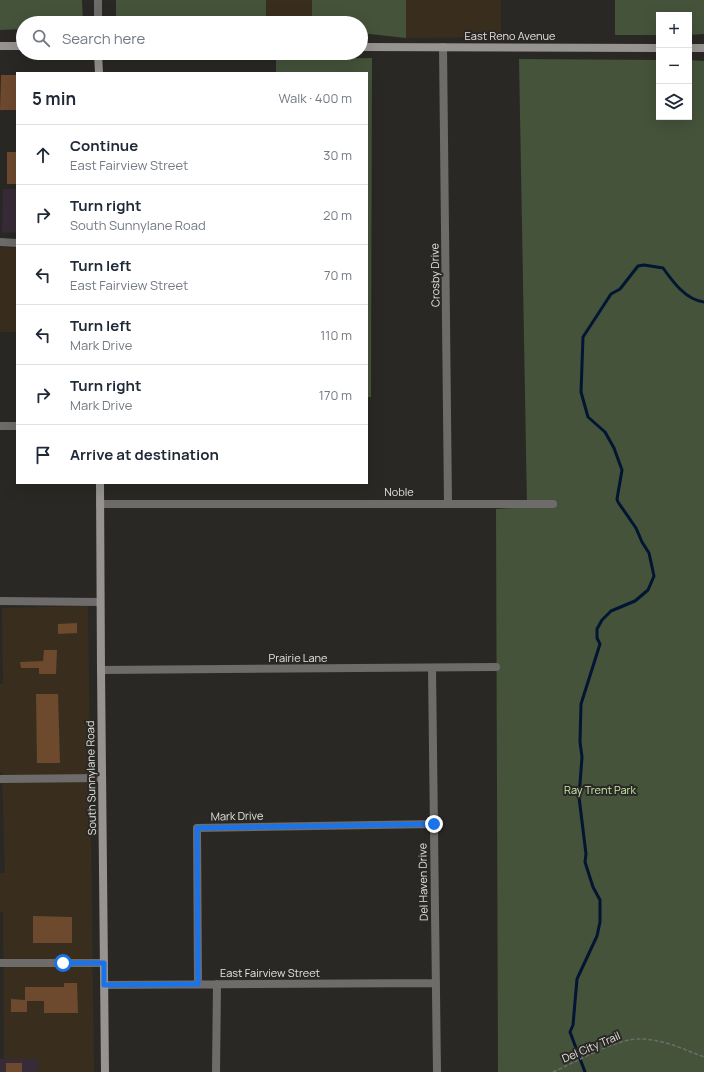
<!DOCTYPE html>
<meta charset="utf-8">
<style>
body{margin:0;font-family:Manrope,sans-serif;background:#f6f6f7;color:#1f2937}
.controls{position:absolute;right:12px;top:12px;display:grid;overflow:hidden;border-radius:0px;box-shadow:0 4px 16px #0002}
.controls button{width:36px;height:36px;display:grid;place-items:center;padding:0;border:0;border-bottom:1px solid #e0e1e3;background:#fff;color:#1f2937;font:20px sans-serif}
.stop{position:absolute;width:12px;height:12px;margin:-9px;border:3px solid #1a73e8;border-radius:50%;background:#fff}
.stop.end{background:#1a73e8;border-color:#fff;box-shadow:0 1px 4px #0008}
.list{margin:0;padding:0;list-style:none}
h2{display:flex;justify-content:space-between;align-items:center;height:52px;margin:0;padding:0 16px;font-size:17px}
h2 small{font-size:13px;font-weight:400;color:#747a83}
.list li{display:grid;grid-template-columns:26px 1fr auto;gap:12px;align-items:center;box-sizing:border-box;height:60px;padding:0 16px;border-top:1px solid #e0e1e3}
.list b{display:block;font-size:15px;white-space:nowrap}
.list p{margin:0;font-size:13px;white-space:nowrap;color:#747a83}
.list em{font-size:13px;font-style:normal;color:#747a83}
.icon{flex:none;width:22px;height:22px;fill:none;stroke:currentColor;stroke-width:2;stroke-linecap:round;stroke-linejoin:round}
.map{position:relative;flex:none;width:704px;height:1072px;overflow:hidden}
.search{position:absolute;background:#fff;box-shadow:0 4px 16px #0002;left:16px;top:16px;width:352px;height:44px;display:flex;align-items:center;gap:10px;box-sizing:border-box;padding:0 14px;border-radius:22px;color:#747a83;font-size:15px}
.panel{position:absolute;background:#fff;box-shadow:0 4px 16px #0002;left:16px;top:72px;width:352px;height:412px;border-radius:0px}
.map>svg:first-child{display:block}
</style>
<div class="map">
<svg width="704" height="1072" viewBox="0 0 704 1072">
<rect width="100%" height="100%" fill="#2a2824"/>
<path fill="#392e1e" d="M266,0H312V23H266Z
M406,0H501V37L406,38Z
M0,247L17,248V332H0Z
M88,606L94,1072H38V1059H4L3,912H0V873H5L2,772H0V684H3L2,608Z"/>
<path fill="#382b38" d="M3,189H17V232L2,233Z
M0,1059H38V1072H0Z"/>
<path fill="#44533a" d="M0,0H82L83,23H23V29L0,30Z
M116,0H266V23H116Z
M312,0H406V38L361,33V23H312Z
M615,0H704V34L689,35V15H659V35H615Z
M372,58L371,397H367V73H276V59Z
M519,59L659,60V117H689V60L704,61V1072H498L496,509L527,507Z"/>
<g fill="none" stroke-linecap="round" stroke-linejoin="round">
<path stroke="#021532" stroke-width="3" d="M585,1072L570,1032L573,1025L577,979L597,936L600,922V900L593,887L585,862L586,854L579,797L582,757L580,742L581,704L600,644L597,638V629L602,620L611,611L635,601L648,590L654,576L649,553L642,542L636,528L618,502L617,499L622,470L614,448L605,432L588,417L581,392L583,337L611,294L620,289L638,266L644,265L663,268C673,282 686,300 704,302"/>
</g>
<path fill="#6d492e" d="M1,75H17V110H0Z
M7,152H17V184H7Z
M77,623V633L58,634V624Z
M44,650H57L56,674H39V668H21L20,662L43,661Z
M36,694H58L60,763H37Z
M33,916L72,917V943H33Z
M64,983H77L78,1013H44V1001H27V1012H11V999L25,1000V987H64Z
M6,1063H22V1072H6Z"/>
<g fill="none" stroke-linecap="round" stroke-linejoin="round">
<path stroke="#6e6c68" stroke-width="1.5" stroke-dasharray="4 2" stroke-linecap="butt" d="M553,1072C574,1063 618,1038 639,1039C662,1039 683,1049 704,1057"/>
<path stroke="#6e6c6b" stroke-width="8" d="M443,47L448,503
M0,242L17,243
M0,426H17
M100,504H553
M0,601L100,602
M432,668L437,1072
M101,670L496,667
M0,779L102,778
M0,963H104
M198,984L197,828L434,824
M105,985L436,983
M216,1072L217,984"/>
<path stroke="#6e6c6b" stroke-width="8" d="M98,0V23"/>
<path stroke="#969390" stroke-width="8" d="M0,46H23
M361,47L659,48
M689,48H704
M98,53L99,73
M100,483L101,670L105,1072"/>
</g>
<g fill="none" stroke-linecap="round" stroke-linejoin="round">
<path stroke="#1a73e8" stroke-width="5" d="M63,963H104V985L198,984L197,828L434,824"/>
</g>
<g text-anchor="middle" stroke-width="4" stroke-linejoin="round" paint-order="stroke">
<g font-size="11" fill="#e4e2e0" stroke="#2a2824">
<text x="510" y="40">East Reno Avenue</text>
<text transform="translate(435 275) rotate(-91)" y="4">Crosby Drive</text>
<text x="399" y="496">Noble</text>
<text x="298" y="662">Prairie Lane</text>
<text transform="translate(91 778) rotate(-91)" y="4">South Sunnylane Road</text>
<text transform="translate(237 816) rotate(-1)" y="4">Mark Drive</text>
<text transform="translate(423 882) rotate(-91)" y="4">Del Haven Drive</text>
<text x="270" y="977">East Fairview Street</text>
<text transform="translate(591 1047) rotate(-23)" y="4">Del City Trail</text>
</g>
<g font-size="11" fill="#c5eaaa" stroke="#2a2824">
<text x="600" y="794">Ray Trent Park</text>
</g>
</g>
</svg>
<div class="controls">
<button>+</button>
<button>−</button>
<button><svg class="icon" aria-label="layers" viewBox="0 0 24 24"><path d="M12 4l9 5-9 5-9-5zM3 14l9 5 9-5"/></svg></button>
</div>
<div class="stop" style="left:63px;top:963px"></div>
<div class="stop end" style="left:434px;top:824px"></div>
<div class="search"><svg class="icon" aria-label="search" viewBox="0 0 24 24"><circle cx="10" cy="10" r="6"/><path d="M15 15l6 6"/></svg>Search here</div>
<section class="panel">
<h2>5 min<small>Walk · 400 m</small></h2>
<ul class="list">
<li><svg class="icon" aria-label="ahead" viewBox="0 0 24 24"><path d="M12 20V5M6 11l6-6 6 6"/></svg><div><b>Continue</b><p>East Fairview Street</p></div><em>30 m</em></li>
<li><svg class="icon" aria-label="right" viewBox="0 0 24 24"><path d="M7 20v-9h11M14 6l5 5-5 5"/></svg><div><b>Turn right</b><p>South Sunnylane Road</p></div><em>20 m</em></li>
<li><svg class="icon" aria-label="left" viewBox="0 0 24 24"><path d="M17 20v-9H6M10 6l-5 5 5 5"/></svg><div><b>Turn left</b><p>East Fairview Street</p></div><em>70 m</em></li>
<li><svg class="icon" aria-label="left" viewBox="0 0 24 24"><path d="M17 20v-9H6M10 6l-5 5 5 5"/></svg><div><b>Turn left</b><p>Mark Drive</p></div><em>110 m</em></li>
<li><svg class="icon" aria-label="right" viewBox="0 0 24 24"><path d="M7 20v-9h11M14 6l5 5-5 5"/></svg><div><b>Turn right</b><p>Mark Drive</p></div><em>170 m</em></li>
<li><svg class="icon" aria-label="arrive" viewBox="0 0 24 24"><path d="M6 21V4h12l-3 4 3 4H6"/></svg><div><b>Arrive at destination</b></div></li>
</ul>
</section>
</div>
